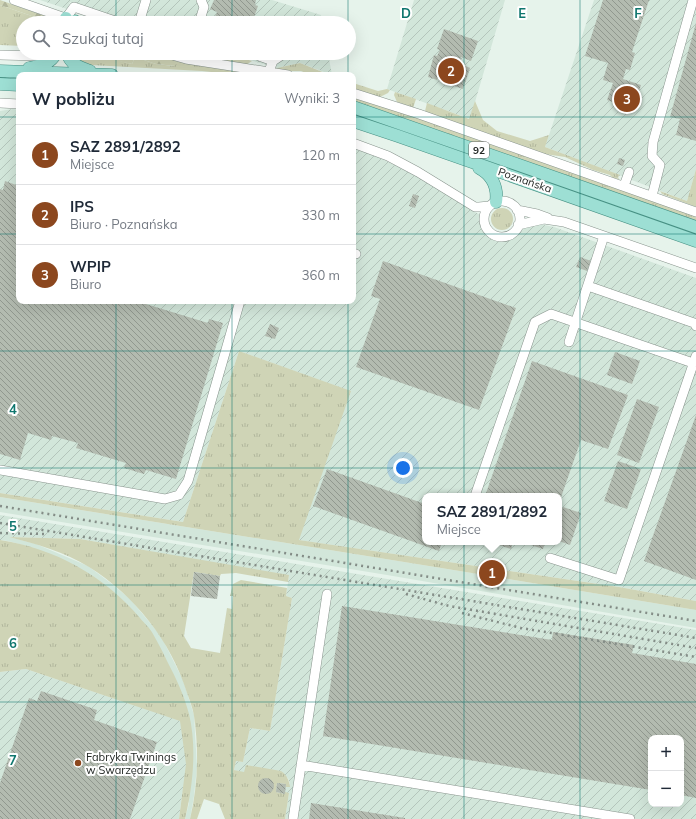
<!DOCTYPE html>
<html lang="pl">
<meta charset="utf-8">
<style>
body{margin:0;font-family:Mulish,sans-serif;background:#f6f6f7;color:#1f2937}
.controls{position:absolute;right:12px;bottom:12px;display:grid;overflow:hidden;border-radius:8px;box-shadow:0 4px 16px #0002}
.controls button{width:36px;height:36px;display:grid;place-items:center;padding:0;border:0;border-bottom:1px solid #e0e1e3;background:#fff;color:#1f2937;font:20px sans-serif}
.you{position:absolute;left:403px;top:468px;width:14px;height:14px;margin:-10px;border:3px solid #fff;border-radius:50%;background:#1a73e8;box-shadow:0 0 0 6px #1a73e833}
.badge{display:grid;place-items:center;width:26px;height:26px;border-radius:50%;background:#8c471e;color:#fff;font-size:13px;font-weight:700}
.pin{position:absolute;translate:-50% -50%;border:2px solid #fff;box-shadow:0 1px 4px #0006}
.popup{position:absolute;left:422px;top:493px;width:140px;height:52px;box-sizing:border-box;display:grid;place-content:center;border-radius:8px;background:#fff;filter:drop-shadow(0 1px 3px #0005);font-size:13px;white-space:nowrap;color:#747a83}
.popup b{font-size:15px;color:#1f2937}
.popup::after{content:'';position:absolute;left:50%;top:100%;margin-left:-8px;border:8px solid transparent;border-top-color:#fff}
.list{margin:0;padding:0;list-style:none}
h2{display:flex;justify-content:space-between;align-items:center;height:52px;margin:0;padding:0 16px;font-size:17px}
h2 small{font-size:13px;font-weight:400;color:#747a83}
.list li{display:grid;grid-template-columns:26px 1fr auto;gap:12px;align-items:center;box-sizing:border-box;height:60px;padding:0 16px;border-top:1px solid #e0e1e3}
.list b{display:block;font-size:15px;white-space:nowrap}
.list p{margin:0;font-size:13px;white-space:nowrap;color:#747a83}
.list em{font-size:13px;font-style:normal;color:#747a83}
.icon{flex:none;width:22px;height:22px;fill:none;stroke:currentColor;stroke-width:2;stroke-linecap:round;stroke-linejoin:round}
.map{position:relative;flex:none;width:696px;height:819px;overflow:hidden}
.search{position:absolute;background:#fff;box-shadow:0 4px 16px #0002;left:16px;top:16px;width:340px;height:44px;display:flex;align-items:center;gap:10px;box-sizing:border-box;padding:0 14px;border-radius:22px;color:#747a83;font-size:15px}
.panel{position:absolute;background:#fff;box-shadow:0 4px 16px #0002;left:16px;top:72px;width:340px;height:232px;border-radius:8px}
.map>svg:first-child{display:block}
</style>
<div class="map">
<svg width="696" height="819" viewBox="0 0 696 819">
<defs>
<pattern id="industrial-furrows" width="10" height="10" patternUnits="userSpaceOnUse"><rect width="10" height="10" fill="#d2e6da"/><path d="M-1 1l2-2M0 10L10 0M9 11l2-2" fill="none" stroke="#b4c5bb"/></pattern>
<pattern id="grass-tufts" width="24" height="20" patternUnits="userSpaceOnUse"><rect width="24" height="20" fill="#cfd4b6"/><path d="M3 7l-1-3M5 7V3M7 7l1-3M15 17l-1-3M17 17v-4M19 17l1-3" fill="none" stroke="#b1b69c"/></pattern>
<pattern id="forest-firs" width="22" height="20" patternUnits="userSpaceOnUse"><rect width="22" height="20" fill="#cfd4b6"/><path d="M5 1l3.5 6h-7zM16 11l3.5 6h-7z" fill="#b1b69c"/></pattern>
<pattern id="building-back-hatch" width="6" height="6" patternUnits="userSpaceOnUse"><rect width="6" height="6" fill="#b3bbb0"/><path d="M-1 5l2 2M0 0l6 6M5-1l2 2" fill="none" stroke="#91988f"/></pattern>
</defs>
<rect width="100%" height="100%" fill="#e6f3eb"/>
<path fill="#d2e6da" d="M0,497L435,567L696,610V628L387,575L0,512Z
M9,537L36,544L88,566L112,584L130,599L161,636L183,680L194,715L197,767L194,796L190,819H185L189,803L34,548L8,541Z"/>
<path fill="url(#industrial-furrows)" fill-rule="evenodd" d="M40,0H272L321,15L322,23H135L70,2L67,9Z
M414,0H505L470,119L387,89Z
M594,0H696V169L687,201L545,147Z
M226,53H328L332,75L300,63L277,68Z
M13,109L19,110V301H353V148L374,155L428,182L480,215L481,227L484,234L493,239L505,241L517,235L526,226L539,224L554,227L696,278V601L619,587L298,540L350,391L239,351L183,522L0,493V111ZM425,496H559V542H425Z
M0,515L696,630V819H285L289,793L276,792L277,783L290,785L288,778L247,765L244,773L234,770L236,761L243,762L250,728L270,731L292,598L286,596L289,576L80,539L10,537L8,541L0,540ZM651,738H681V804H651Z
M26,669L181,721L186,764L179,819H0V672Z"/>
<path fill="url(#grass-tufts)" d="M0,5L49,22L51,18L55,23H23V46L0,45Z
M71,53H105L104,57L132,64L135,57L156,64L174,66L177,61L270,75H239L202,71L91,65L81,64Z
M196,53H226L252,61L246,65L200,57Z
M300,63L330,75H311L301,71H285L274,69V67L277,68Z
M353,83L378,91L387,89L390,90L388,93L380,97L353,89Z
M395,92L416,99L413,108L397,102L394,95Z
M353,96L413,115L696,216V223L353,103Z
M475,101L483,120L497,131L530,141L549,135L545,147L620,175L618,177L619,179L613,178L610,175L593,170L565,157L545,154L427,113L425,111L427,103L469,119Z
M353,111L696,231V237L353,117Z
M696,169V207L662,194L660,191L687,201Z
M491 219a11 11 0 1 1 22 0a11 11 0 1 1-22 0Z
M239,351L351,391L299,540L619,587L696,601V610L435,567L0,497V493L183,522Z
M9,537L80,539L289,575L288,582L236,573L221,574L220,576L194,572L184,636L191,648L220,653L227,608L232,609L233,596H230L233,584L241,580L287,588L286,596L292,598L270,731L250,728L243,762L236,761L234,770L244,772L246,765L281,771C287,775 289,780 290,787H286V784L277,783L276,792L285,794V792L289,793L285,819H225L219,804L204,799L197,819H190C198,786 199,750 194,716C193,709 190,701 187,693C171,641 135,596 89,567C65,552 36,544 9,537Z
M0,540C54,548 105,576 140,618C144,623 150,628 153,634C158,643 163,652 167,661C176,678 184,695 189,714C197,747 193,786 185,819H179L186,764L180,721L26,669L0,672Z"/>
<path fill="url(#forest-firs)" d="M0,0L51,18L49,22L0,5Z
M105,53H153L177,61L175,66L156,64L135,57L132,64L104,58Z"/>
<path fill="url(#building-back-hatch)" d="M214,0H256L255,5L258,6L252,23H224L214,19L217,12L210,9Z
M603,0H649L632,52L635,53L630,70L626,69L623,79L641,85L633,109L607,100L613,83L603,80L608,63L585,56Z
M294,18L306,22V23H292Z
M696,23V141L676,135L680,119L670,117Z
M444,29L478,41L471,61L461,57L459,63L470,68L463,89L454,86L456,80L452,79L450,84L441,81L443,75L439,74L437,80L428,77L434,55L437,56L440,50L437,49Z
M619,158L625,160L623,166L617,164Z
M5,181L19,186V301H136L208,323L209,319L223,323L176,479L146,470L144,474L124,468L126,463L76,448L78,443L52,436L51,440L28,433L20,460L0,454V189L3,190Z
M413,194L419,196L415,208L409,206Z
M580,257L591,261L587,271L576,267Z
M383,261L516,308L479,410L356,367L380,299L371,296Z
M270,324L279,328L275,339L265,336Z
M615,352L640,361L632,384L607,375Z
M532,361L628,395L608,449L581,440L559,503V496H485Z
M637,399L659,407L639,463L617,455Z
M696,415V580L644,561Z
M618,461L641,469L627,509L604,501Z
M327,469L425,504V542H442L439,551L313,506Z
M563,507L581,513L570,545L559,541V518Z
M491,542H513L511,549Z
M522,542H545L543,549Z
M194,572L220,576L217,599L191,596Z
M342,606L552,640L553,632L634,645L632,653L696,664V798L681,795V738H651V790L323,736Z
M41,691L97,710L94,720L157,742L130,819H0V783L29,698L37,701Z
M258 786a8 8 0 1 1 16 0a8 8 0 1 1-16 0Z
M277,783L286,784L285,794L276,792Z
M311,803L405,818V819H309Z"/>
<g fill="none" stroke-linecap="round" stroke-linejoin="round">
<defs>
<path id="minor" d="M14,0L71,20
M66,18L74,7L121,23
M139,23L146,0
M199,23L204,7L201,0
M165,53L186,59L288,75
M0,55L39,56
M259,56L273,61
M269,71L273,61L285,53
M353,93L419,114L696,212
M0,103L19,104
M353,143L388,156L418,172L475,207H479L489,206
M624,186L629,172
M652,196L660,165L652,156L653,142L693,0
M484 219a18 18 0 1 1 36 0a18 18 0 1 1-36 0Z
M517,210L537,214L548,218
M518,225L544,219L564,222L696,268
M353,253L356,254
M588,286L694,323L696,326
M569,342L604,236
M0,470L165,499L179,495L188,481L240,301
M475,496L535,322L551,314L693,363
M550,558L619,580L696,356
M301,765L630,819
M293,819L327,594"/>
<path id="major" d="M64,23L66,18
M74,23L75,21
M67,53C71,65 79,67 90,71
M29,68C39,66 51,64 56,53
M0,71L112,75
M0,84L19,85
M353,107L696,227
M353,121L398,136L696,241
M479,168C492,175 498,187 496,202"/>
</defs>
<use href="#minor" stroke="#88948d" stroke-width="10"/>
<use href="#major" stroke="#479184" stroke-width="13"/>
<use href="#minor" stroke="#fff" stroke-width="9"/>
<use href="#major" stroke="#9ddfd4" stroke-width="12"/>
<path stroke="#848d87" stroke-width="2.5" stroke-dasharray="2 4" stroke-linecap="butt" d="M0,506L696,621
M0,523L696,638
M0,533L44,534
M406,594L449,606L696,648
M462,613L521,628L696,657"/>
</g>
<path fill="none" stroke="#0f766e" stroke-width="1" stroke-opacity="0.55" d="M116,0V23M232,0V23M348,0V23M464,0V819M580,0V819M116,53V75M232,53V75M348,53V75M0,117H19M353,117H696M0,234H19M353,234H696M116,301V819M232,301V819M348,301V819M0,351H696M0,468H696M0,585H696M0,702H696"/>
<circle fill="#8c471e" stroke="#fff" stroke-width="1.5" cx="78" cy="763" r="4"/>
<g text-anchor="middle" stroke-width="4" stroke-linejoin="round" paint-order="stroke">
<rect fill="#fff" stroke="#646765" stroke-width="1" x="469" y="142" width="20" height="16" rx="3"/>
<g font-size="10" font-weight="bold" fill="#212623">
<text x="479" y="154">92</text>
</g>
<g font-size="11" fill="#212623" stroke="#fff">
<text transform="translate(525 180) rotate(19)" y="4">Poznańska</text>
</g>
<g font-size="11" fill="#212623" stroke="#fff" text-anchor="start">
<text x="86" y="761">Fabryka Twinings<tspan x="86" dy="13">w Swarzędzu</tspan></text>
</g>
</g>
<g font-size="13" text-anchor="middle" font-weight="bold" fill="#0f766e" stroke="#fff" stroke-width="4" stroke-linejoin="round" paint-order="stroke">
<text x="406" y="18">D</text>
<text x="522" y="18">E</text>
<text x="638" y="18">F</text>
<text x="13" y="414">4</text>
<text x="13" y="531">5</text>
<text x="13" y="648">6</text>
<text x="13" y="765">7</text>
</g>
</svg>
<div class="controls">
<button>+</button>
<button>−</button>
</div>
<div class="you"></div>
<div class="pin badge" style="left:492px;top:573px">1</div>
<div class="popup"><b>SAZ 2891/2892</b>Miejsce</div>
<div class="pin badge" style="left:451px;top:71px">2</div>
<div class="pin badge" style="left:627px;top:99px">3</div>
<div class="search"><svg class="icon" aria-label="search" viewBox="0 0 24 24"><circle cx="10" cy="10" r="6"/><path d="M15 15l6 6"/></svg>Szukaj tutaj</div>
<section class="panel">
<h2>W pobliżu<small>Wyniki: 3</small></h2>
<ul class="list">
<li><span class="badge">1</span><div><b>SAZ 2891/2892</b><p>Miejsce</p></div><em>120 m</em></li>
<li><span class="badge">2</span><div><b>IPS</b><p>Biuro · Poznańska</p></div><em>330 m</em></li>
<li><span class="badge">3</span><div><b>WPIP</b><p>Biuro</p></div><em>360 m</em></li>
</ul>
</section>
</div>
